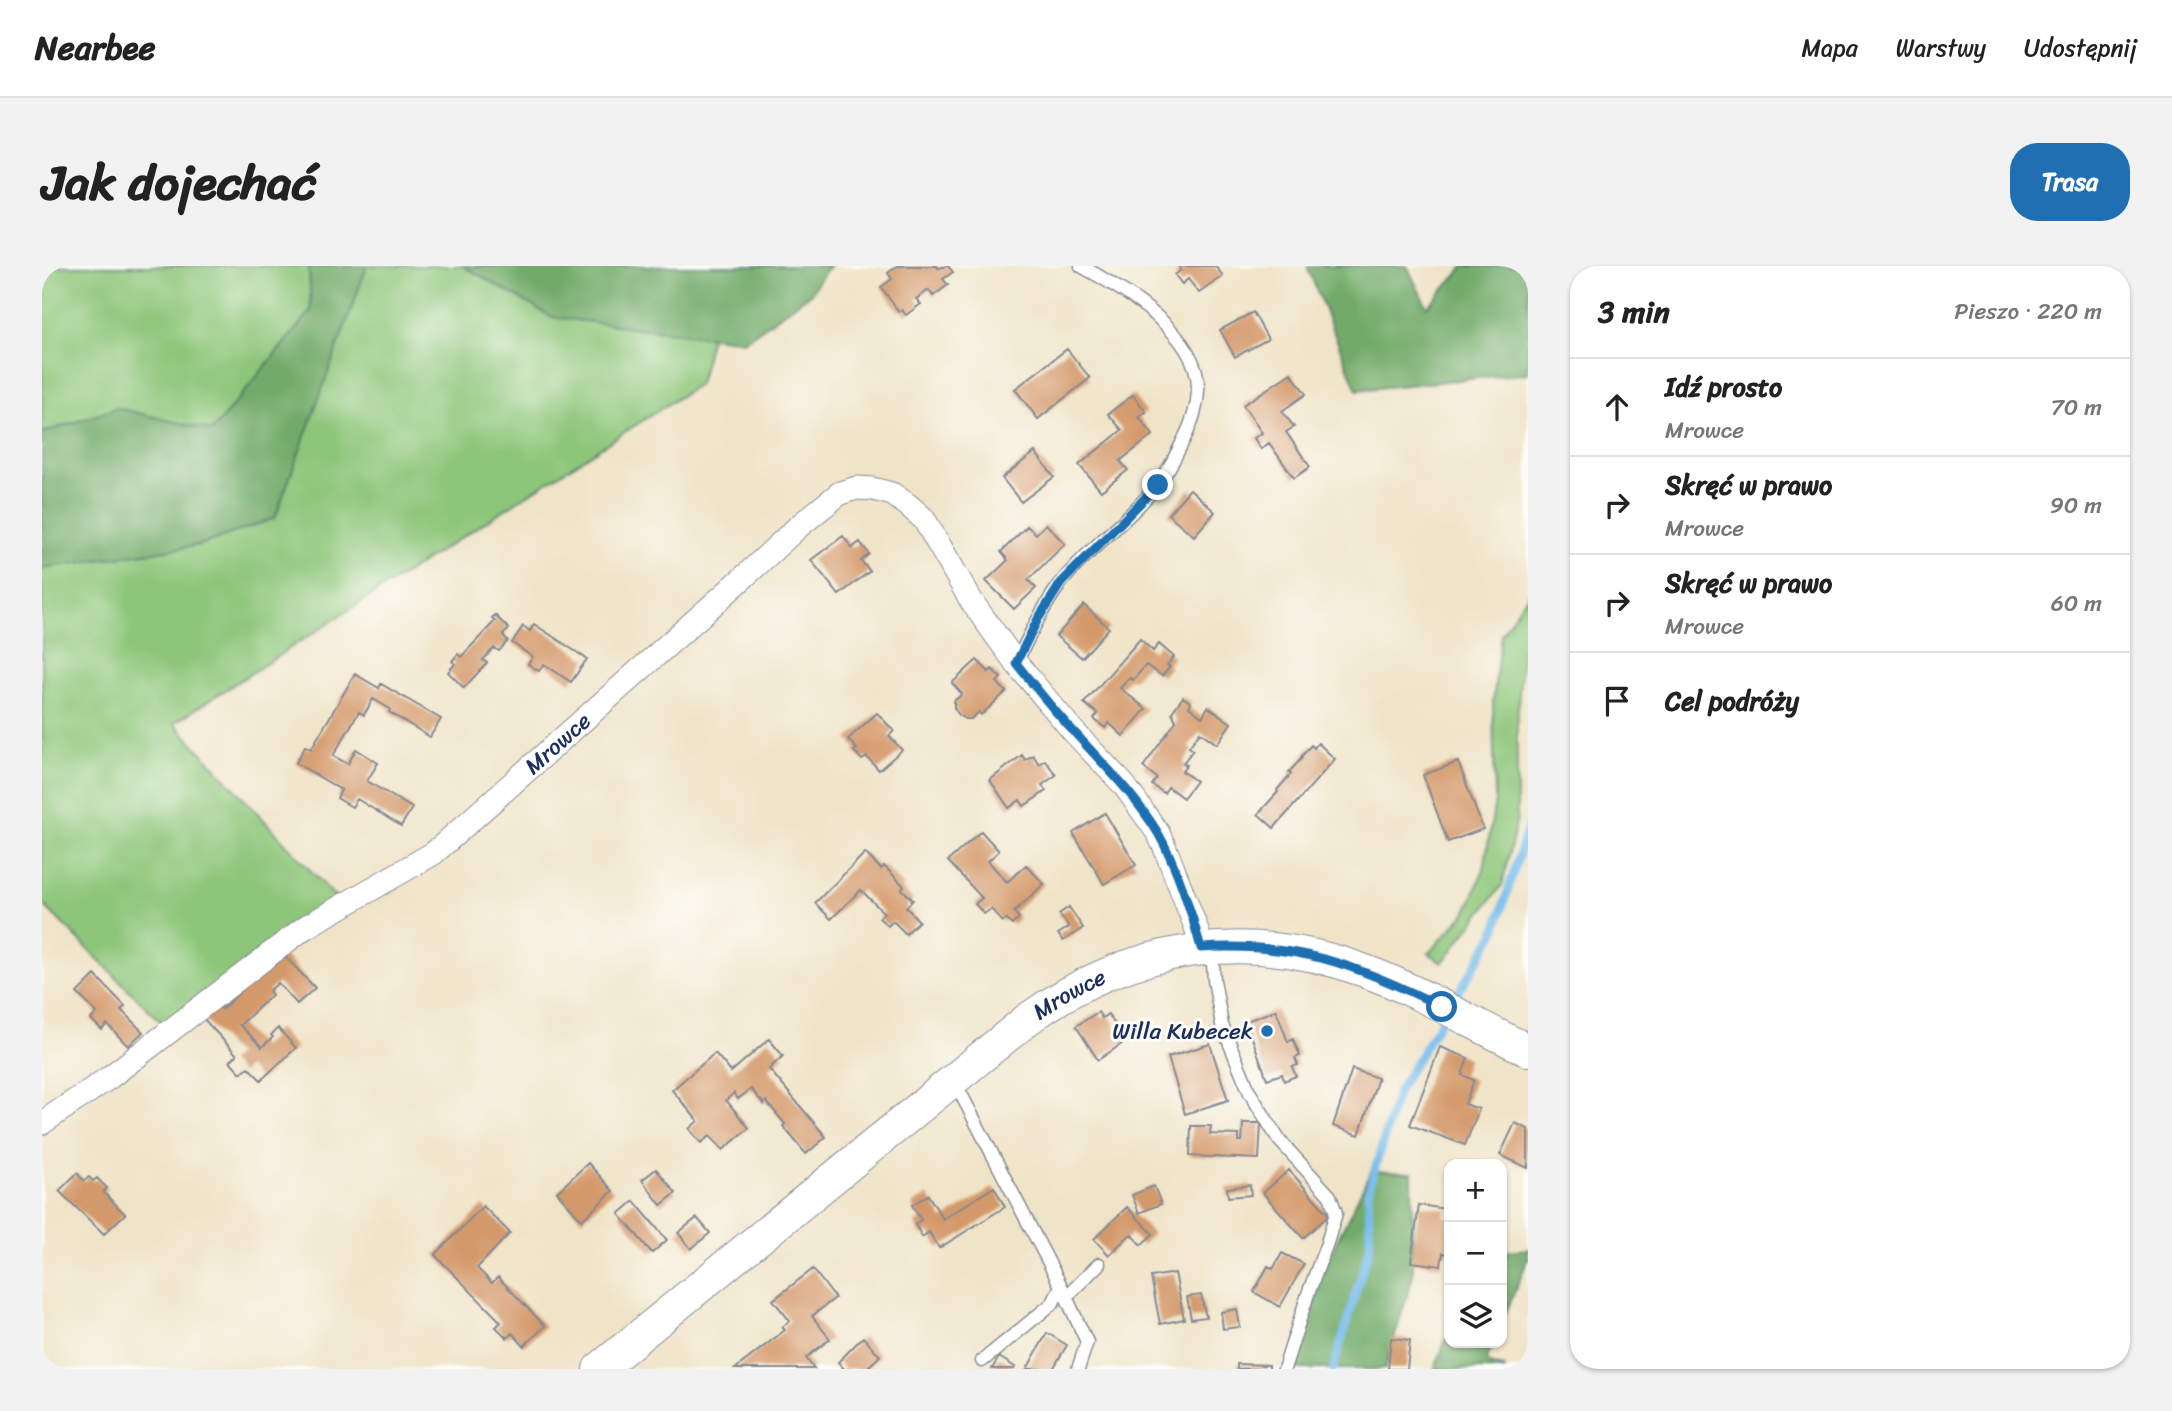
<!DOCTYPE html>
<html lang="pl">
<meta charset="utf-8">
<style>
body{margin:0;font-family:Sriracha,sans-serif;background:#f2f2f2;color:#222}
.controls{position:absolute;right:21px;bottom:21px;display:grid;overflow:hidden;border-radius:14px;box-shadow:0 2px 5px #0004}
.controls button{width:63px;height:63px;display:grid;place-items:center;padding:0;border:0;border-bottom:2px solid #e0e0e0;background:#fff;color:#222;font:35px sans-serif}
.stop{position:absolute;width:21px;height:21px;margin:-16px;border:5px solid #1f6fb2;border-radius:50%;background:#fff}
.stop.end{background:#1f6fb2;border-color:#fff;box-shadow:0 2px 7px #0008}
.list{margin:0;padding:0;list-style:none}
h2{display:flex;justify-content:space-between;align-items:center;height:91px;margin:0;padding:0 28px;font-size:30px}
h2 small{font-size:23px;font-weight:400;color:#767676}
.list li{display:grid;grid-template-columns:46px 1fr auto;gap:21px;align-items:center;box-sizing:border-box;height:98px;padding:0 28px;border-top:2px solid #e0e0e0}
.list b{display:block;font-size:26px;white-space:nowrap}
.list p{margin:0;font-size:23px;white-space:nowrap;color:#767676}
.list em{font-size:23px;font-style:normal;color:#767676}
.icon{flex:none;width:38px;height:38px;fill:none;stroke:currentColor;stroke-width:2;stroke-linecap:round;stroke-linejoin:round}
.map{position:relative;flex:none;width:1486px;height:1103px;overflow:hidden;border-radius:28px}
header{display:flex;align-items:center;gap:42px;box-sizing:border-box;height:98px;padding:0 35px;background:#fff;border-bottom:2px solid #e0e0e0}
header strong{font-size:33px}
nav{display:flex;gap:38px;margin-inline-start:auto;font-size:24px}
.intro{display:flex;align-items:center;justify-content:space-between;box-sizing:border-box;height:168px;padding:0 42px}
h1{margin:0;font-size:49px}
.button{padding:18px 32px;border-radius:28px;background:#1f6fb2;color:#fff;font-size:24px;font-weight:700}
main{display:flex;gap:42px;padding:0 42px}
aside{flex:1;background:#fff;border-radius:28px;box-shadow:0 2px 5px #0004}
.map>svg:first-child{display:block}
</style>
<header>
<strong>Nearbee</strong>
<nav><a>Mapa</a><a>Warstwy</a><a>Udostępnij</a></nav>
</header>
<div class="intro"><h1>Jak dojechać</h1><a class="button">Trasa</a></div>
<main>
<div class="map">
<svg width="1486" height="1103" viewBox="0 0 1486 1103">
<rect width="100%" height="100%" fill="#fdfcf7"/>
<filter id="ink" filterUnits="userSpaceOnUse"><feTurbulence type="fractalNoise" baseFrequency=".0143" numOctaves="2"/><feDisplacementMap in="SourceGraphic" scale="14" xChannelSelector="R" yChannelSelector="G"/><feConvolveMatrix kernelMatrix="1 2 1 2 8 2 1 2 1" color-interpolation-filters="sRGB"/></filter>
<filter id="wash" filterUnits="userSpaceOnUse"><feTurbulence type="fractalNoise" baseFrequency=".00686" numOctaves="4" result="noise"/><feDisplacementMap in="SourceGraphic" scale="28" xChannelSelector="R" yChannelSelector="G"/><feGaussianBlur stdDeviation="1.57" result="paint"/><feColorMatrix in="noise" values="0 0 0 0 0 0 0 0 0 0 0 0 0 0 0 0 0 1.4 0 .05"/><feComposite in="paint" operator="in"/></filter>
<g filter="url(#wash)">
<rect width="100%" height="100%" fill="#f0e4c8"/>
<path fill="#8dc679" stroke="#547a6c" stroke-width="2" d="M0,0H267L269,45L170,165L75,142L0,167Z
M325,0H421L510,51L669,71L657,118L132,457L296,634L123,760L0,637V302L158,279L233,252Z
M1486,329V372L1480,385L1475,460V553L1460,619L1400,697L1387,687L1425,645L1442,603L1453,535L1451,436L1459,368Z"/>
<path fill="#72ab69" stroke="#466d64" stroke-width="2" d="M267,0H325L233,252L158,279L0,302V167L75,142L170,165L269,45Z
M421,0H787L768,28L702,75L510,51Z
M1265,0H1365L1385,41L1423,0H1486V107L1315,124Z
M1329,905L1370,907L1371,1010L1343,1103H1246L1283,1000Z
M1486,983V993L1460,1056V986Z
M1407,1064V1077H1451L1444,1096L1463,1103H1393Z"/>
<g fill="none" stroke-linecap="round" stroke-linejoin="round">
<path stroke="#75bcec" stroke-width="8" d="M1410,736L1452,669L1486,560
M1291,1103L1328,979L1326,926L1356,825L1403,748"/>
</g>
<g id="blocks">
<path fill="#d4996b" d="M855,0H895L896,2L906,0L911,6L901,13L906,19L891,30L887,24L874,33L879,38L864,49L860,44L857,46L839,21L850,13L846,7Z
M1137,0H1173L1181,10L1157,27L1146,13L1140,18L1133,9L1139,4Z
M1211,46L1226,73L1193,91L1178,64Z
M1025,83L1048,112L996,153L973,123Z
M1249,107L1264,128L1240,145L1252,161L1244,166L1268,201L1252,212L1227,177L1219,183L1212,172L1220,167L1201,139Z
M1091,129L1104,146L1097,151L1111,169L1078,195L1086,204L1059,225L1037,199L1080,164L1066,148Z
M993,186L1012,211L979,236L960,212Z
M1148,223L1173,246L1152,270L1126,248Z
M1004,258L1023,278L986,314L994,322L972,343L944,315L966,294L959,286L985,260L994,268Z
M801,270L810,282L818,276L827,288L819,295L828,305L797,329L769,294Z
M1042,339L1067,362L1040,392L1014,370Z
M453,349L467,363L461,369L466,375L457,385L452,382L441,394L445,397L422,422L406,406L413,398L410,395L416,388L419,391L453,355L450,352Z
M492,358L545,393L529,416L502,398L497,405L486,398L491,391L470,377L481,360L488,365Z
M1098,373L1111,385L1117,378L1132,391L1125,399L1128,401L1120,410L1104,399L1091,414L1088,412L1078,422L1104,443L1081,470L1067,457L1063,462L1052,453L1056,448L1042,437Z
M935,394L947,406L950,403L959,412L955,416L964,426L939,449L937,446L929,453H924L917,449L912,442V435L920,428L910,417Z
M313,408L337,422L339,418L399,453L388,471L347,446L348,443L331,433L322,449L317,446L291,490L306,498L314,483L336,497L325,515L370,542L359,560L315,533L310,541L295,532L299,524L254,497L263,480L269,483Z
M1141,431L1149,437L1147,441L1160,451L1166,441L1189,457L1175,478L1158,466L1147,481L1151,484L1141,497L1145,499L1140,505L1154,515L1141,532L1126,521L1122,527L1110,519L1115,512L1101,501L1134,455L1130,446Z
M835,447L852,465L847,470L860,484L837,504L825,491L820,494L812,485L815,483L806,473Z
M1276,477L1293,493L1232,562L1216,548L1236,526L1235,524L1249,508L1247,506L1260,492L1259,491L1269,479L1272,482Z
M980,489L983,494L991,489L997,498L1003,494L1014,509L1000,519L1004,525L982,540L978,534L967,542L948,514Z
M1416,496L1441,563L1406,576L1381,509Z
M1063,547L1094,599L1062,618L1031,567Z
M939,565L957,585L946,595L965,616L984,599L1002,618L972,646L977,652L970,659L964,653L961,656L949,643L942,648L933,638L940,632L906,595Z
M823,587L839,603L842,600L862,620L860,623L871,634L864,641L877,655L864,668L851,655L846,660L837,652L842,647L819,624L789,653L773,637Z
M1027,641L1041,662L1021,675L1016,668L1027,661L1017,648Z
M240,687L273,722L255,738L236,717L227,725L230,729L198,759L220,781L231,771L229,769L236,762L254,782L219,814L206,801L199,807L188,795L195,789L159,750L173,736L180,743Z
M53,709L83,740L79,744L101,766L86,780L65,758L60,764L49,753L55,747L35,727Z
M1234,744L1246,776L1251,773L1258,790L1253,792L1256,799L1250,801L1254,810L1242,815L1240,808L1225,813L1204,755Z
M1056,746L1060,752L1066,748L1084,775L1056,794L1034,760Z
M727,773L741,790L727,803L784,871L764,888L741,860L743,858L724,835L722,838L709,823L696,833L692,827L684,834L707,862L681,884L668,870L659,877L647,863L656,855L630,824L673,787L689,806Z
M1168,778L1186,834L1143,848L1126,791Z
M1398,781L1426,792L1420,809L1432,814L1423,838L1437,843L1423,879L1368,859Z
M1310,803L1336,812L1317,869L1291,860Z
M1201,857H1219L1217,893L1148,890L1149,860H1169L1168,868L1197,869V875H1200Z
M1473,857L1486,863V902L1458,889Z
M546,897L571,925L540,954L515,926Z
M614,903L634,927L619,939L600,914Z
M1247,904L1287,949L1261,972L1221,927Z
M35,907L42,915L47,911L51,915L55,912L65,922L61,926L83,948L62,968L17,925Z
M1208,919L1209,929L1186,931L1185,922Z
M1112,920L1119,938L1097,947L1090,929Z
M952,921L963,941L897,982L887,966L880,971L873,958L879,954L870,939L886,929L901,953Z
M592,935L625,974L610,987L577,948Z
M1377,939L1404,943L1402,951L1407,952V988L1401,987L1399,1000L1369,996Z
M441,940L468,967L435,1002L450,1017L456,1011L503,1060L482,1080L470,1067L465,1072L454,1061L459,1056L393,989Z
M1085,941L1111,968L1099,979L1089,968L1067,989L1052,973Z
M655,952L668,967L649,983L636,967Z
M1240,987L1262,998L1238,1041L1212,1026L1226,1000L1231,1003Z
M771,1003L793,1032L770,1050L788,1073L764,1092L772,1103H693L743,1064L740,1061L748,1055L731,1034Z
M1133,1007L1142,1053L1118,1058L1109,1011Z
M1159,1029L1164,1051L1149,1053L1145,1031Z
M1195,1043L1198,1061L1181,1063L1179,1046Z
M1005,1067L1025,1079L1011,1103H985Z
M821,1071L838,1090L824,1103H802L796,1096Z
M1349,1072L1368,1074L1365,1103H1346Z
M957,1091L973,1101L972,1103H950Z
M1195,1098L1227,1099V1103H1195Z"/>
</g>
</g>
<g filter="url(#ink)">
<use href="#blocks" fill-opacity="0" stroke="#868a93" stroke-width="2"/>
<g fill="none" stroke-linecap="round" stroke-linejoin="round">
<defs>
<path id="lane" d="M974,397C987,370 1000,343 1018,318C1046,282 1087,255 1115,219C1127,205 1134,189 1142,173C1150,157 1156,141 1156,122C1157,68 1081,23 1039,0
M1170,682L1172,714L1180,759L1208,827L1237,874L1288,930L1294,947L1285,977L1266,1028L1242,1103
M908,816L919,828L1019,1020L1011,1037L940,1095
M1019,1020L1045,1076L1036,1103
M1024,1031L1057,998"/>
<g id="street">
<path id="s1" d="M0,857L68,811L262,662L392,587L702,311L757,260L798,227L815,222L831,223L850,228L866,239L882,253L930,336L974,397L1031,465L1082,519L1116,567L1123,582L1155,664L1159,683"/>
</g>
<g id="secondary">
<path id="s2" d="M557,1103L986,753C1087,679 1205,661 1323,705C1380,726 1432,759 1486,784"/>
</g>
</defs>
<use href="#lane" stroke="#868a93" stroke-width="15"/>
<use href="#street" stroke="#868a93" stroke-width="25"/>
<use href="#secondary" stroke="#868a93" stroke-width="34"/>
<use href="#lane" stroke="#fff" stroke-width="12"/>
<use href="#street" stroke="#fff" stroke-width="23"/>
<use href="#secondary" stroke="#fff" stroke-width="32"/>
</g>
</g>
<g fill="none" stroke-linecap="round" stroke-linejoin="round" filter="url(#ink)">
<path stroke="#1f6fb2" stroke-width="9" d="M1116,219L1019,317L996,353L974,397C993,421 1012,445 1033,467C1063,500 1092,528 1116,567C1134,598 1150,647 1159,682C1255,676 1316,699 1400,741"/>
</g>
<circle fill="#1f6fb2" stroke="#fdfcf7" stroke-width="2.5" cx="1225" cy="765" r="7"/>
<g text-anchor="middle" stroke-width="6" stroke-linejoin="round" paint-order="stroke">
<g font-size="23" fill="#1b2f5e" stroke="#fdfcf7">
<text dy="8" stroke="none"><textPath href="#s1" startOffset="642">Mrowce</textPath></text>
<text dy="8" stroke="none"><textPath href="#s2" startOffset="602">Mrowce</textPath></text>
</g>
<g font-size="23" fill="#1b2f5e" stroke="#fdfcf7" text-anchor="end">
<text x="1211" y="773">Willa Kubecek</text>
</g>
</g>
</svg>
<div class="controls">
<button>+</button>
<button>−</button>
<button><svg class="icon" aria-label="layers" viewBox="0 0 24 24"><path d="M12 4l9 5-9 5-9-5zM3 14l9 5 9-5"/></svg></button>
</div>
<div class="stop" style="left:1400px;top:741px"></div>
<div class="stop end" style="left:1116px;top:219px"></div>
</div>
<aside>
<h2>3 min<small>Pieszo · 220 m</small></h2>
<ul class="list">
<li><svg class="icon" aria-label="ahead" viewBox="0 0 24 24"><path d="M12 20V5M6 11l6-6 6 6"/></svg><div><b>Idź prosto</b><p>Mrowce</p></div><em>70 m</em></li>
<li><svg class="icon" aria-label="right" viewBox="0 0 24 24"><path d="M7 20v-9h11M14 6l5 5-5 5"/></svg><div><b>Skręć w prawo</b><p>Mrowce</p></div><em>90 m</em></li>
<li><svg class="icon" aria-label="right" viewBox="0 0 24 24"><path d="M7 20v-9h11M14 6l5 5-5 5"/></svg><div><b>Skręć w prawo</b><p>Mrowce</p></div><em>60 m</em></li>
<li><svg class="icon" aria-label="arrive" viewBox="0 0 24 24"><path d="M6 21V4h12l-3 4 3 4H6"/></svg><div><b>Cel podróży</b></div></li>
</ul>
</aside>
</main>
